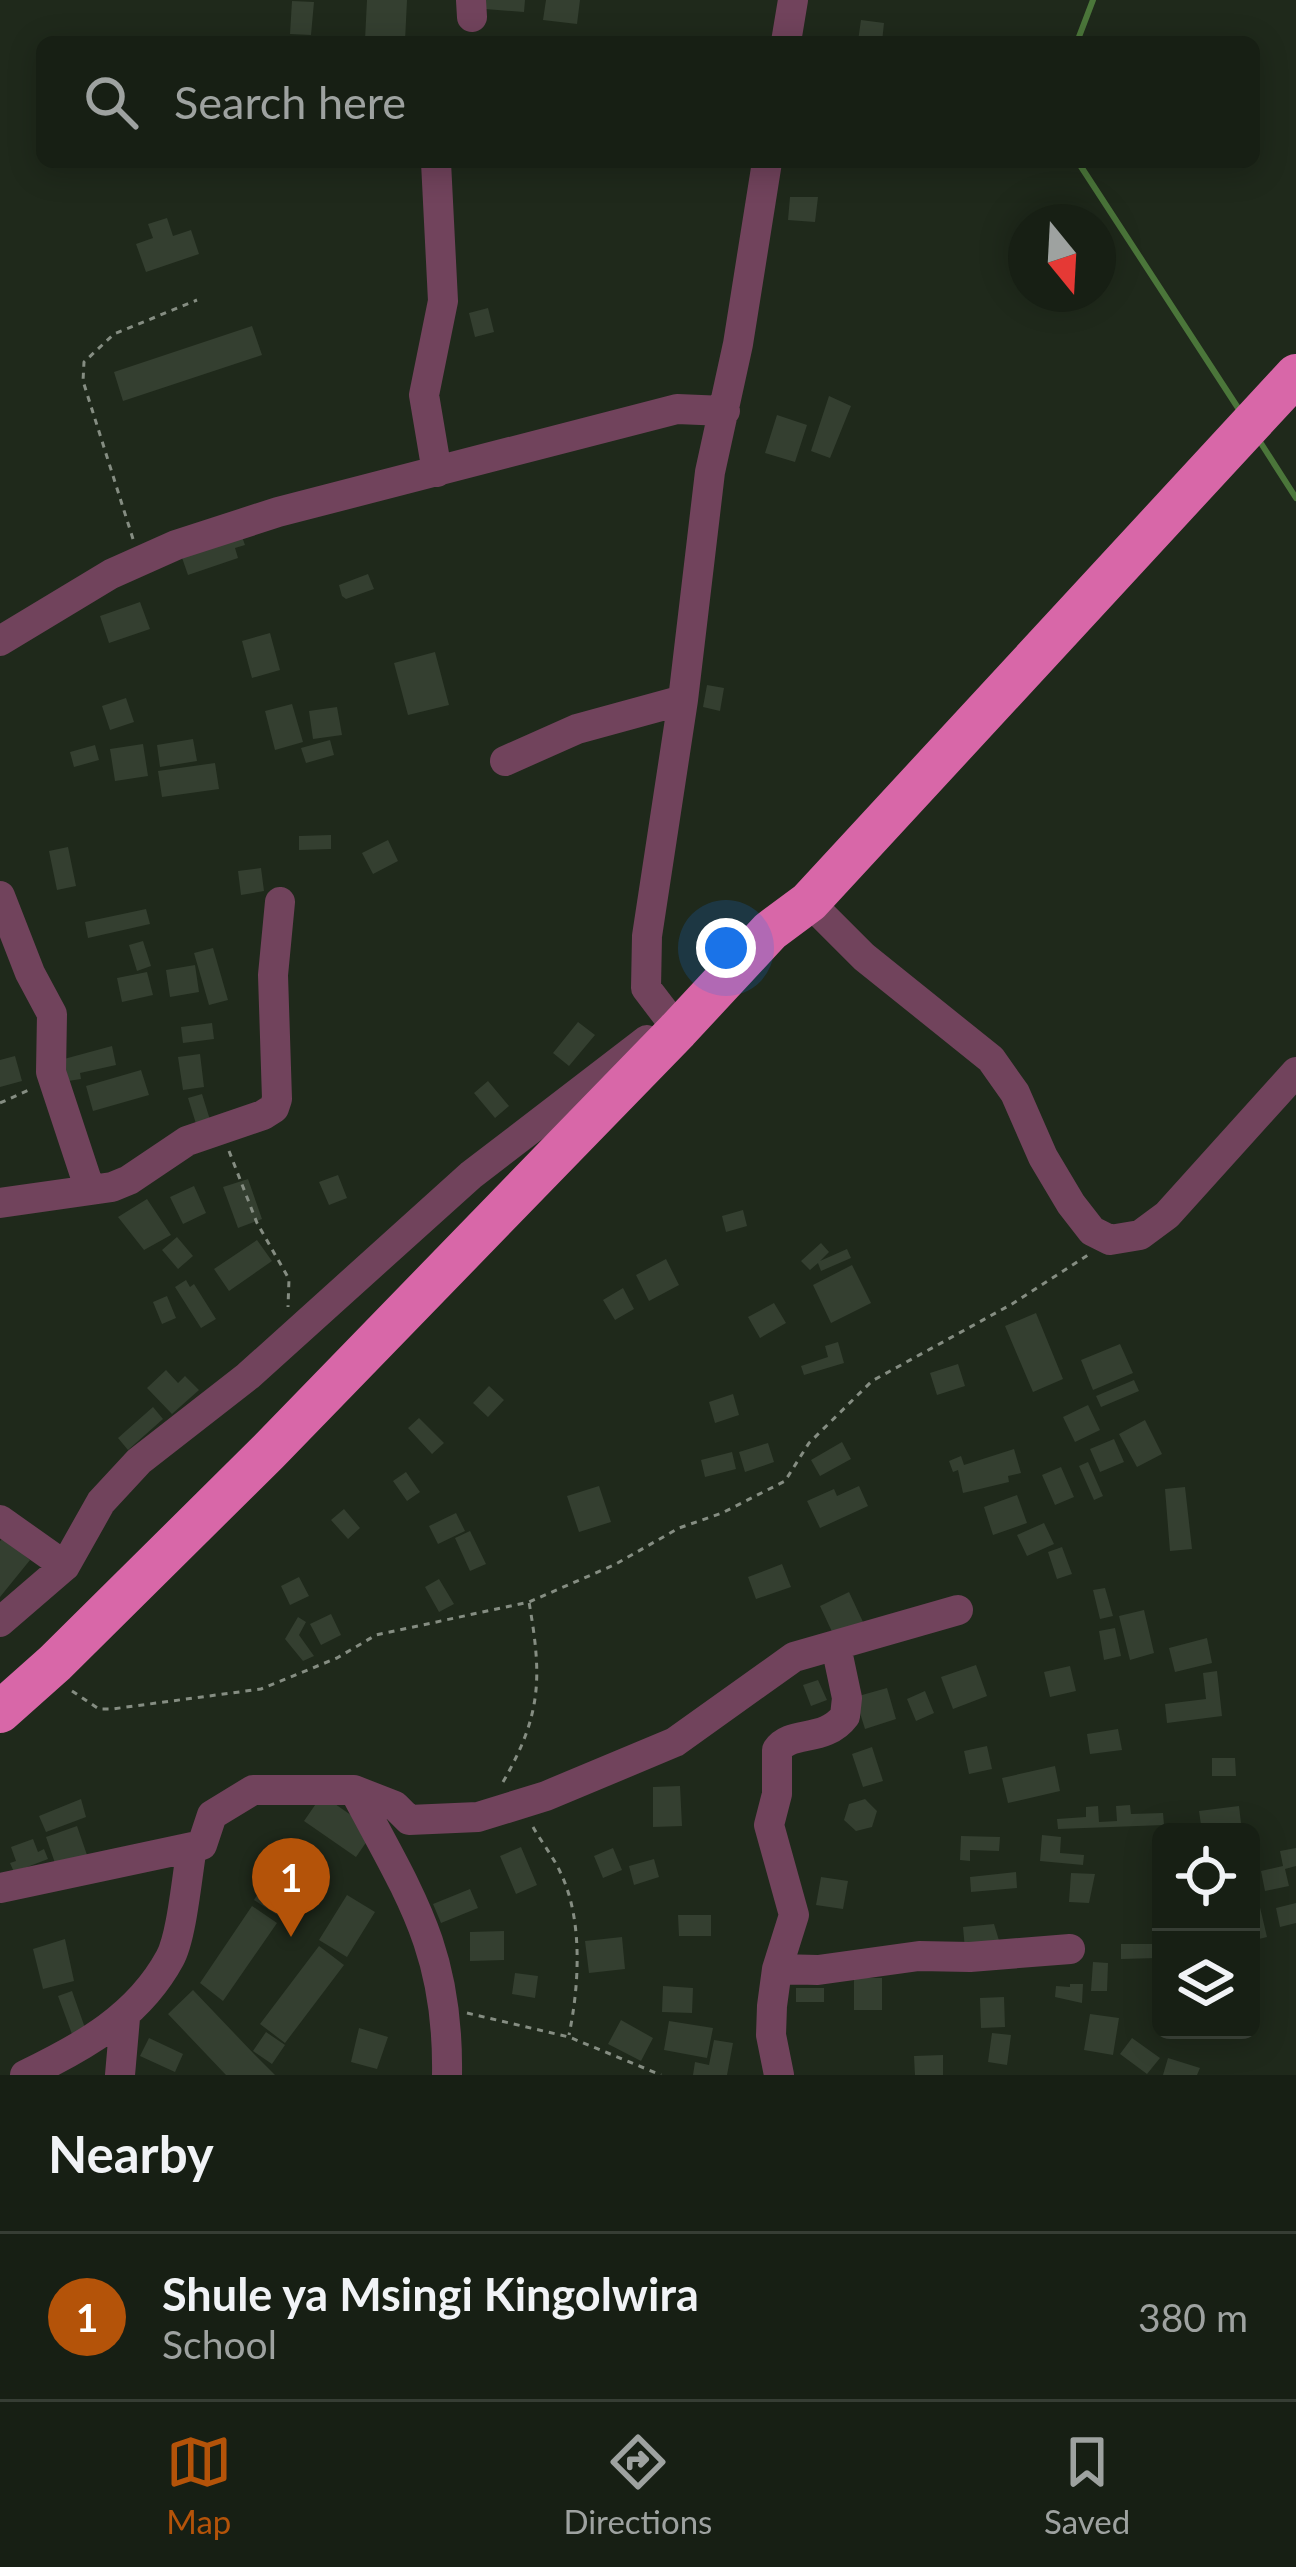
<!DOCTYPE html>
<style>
body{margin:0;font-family:Lato,sans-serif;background:#242c22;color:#f1f3f6}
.controls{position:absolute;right:36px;bottom:36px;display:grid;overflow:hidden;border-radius:18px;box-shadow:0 6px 30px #0003}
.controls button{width:108px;height:108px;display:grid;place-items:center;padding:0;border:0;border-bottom:3px solid #363d34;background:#171f14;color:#f1f3f6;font:60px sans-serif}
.compass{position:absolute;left:1008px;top:204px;width:108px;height:108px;border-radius:50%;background:#171f14;box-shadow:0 6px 30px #0003;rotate:162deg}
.you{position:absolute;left:726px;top:948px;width:42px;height:42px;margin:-30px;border:9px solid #fff;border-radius:50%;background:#1a73e8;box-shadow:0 0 0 18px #1a73e833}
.badge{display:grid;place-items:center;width:78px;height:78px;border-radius:50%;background:#b45309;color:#fff;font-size:39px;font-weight:700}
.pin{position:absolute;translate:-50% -99px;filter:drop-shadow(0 3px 6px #0008)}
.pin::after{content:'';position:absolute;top:63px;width:42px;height:36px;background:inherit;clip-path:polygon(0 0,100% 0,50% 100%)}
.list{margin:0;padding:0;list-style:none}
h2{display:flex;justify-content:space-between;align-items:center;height:156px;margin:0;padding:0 48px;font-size:51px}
h2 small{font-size:39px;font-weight:400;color:#9ea2a0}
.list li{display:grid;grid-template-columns:78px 1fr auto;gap:36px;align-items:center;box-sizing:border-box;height:168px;padding:0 48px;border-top:3px solid #363d34}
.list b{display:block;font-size:45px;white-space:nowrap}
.list p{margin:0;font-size:39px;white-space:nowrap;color:#9ea2a0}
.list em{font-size:39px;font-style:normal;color:#9ea2a0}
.icon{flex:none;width:66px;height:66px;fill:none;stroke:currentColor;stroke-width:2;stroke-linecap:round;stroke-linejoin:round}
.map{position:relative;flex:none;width:1296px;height:2075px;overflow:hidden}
.search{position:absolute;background:#171f14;box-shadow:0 6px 30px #0003;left:36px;right:36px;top:36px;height:132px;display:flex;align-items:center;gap:30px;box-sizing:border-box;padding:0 42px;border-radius:18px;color:#9ea2a0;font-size:45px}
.sheet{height:324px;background:#171f14}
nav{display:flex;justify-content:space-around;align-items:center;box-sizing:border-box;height:168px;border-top:3px solid #363d34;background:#171f14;font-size:33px;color:#9ea2a0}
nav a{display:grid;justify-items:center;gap:6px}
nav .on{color:#b45309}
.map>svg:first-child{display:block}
</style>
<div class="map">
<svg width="1296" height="2075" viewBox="0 0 1296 2075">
<rect width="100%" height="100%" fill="#1f291b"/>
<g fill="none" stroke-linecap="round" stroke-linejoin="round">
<path stroke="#4b763a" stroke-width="6" d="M1077,42L1093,0
M1078,162L1240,411
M1257,437L1296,498"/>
</g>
<path fill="#343f30" d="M367,0H407L405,41L365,40Z
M485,0H525L524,12L485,9Z
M546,0H580L577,24L543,20Z
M292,1L314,2L311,35L290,34Z
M861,20L884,23L882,42L858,41Z
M790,197H818L815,222L788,220Z
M167,218L173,236L191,230L199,254L146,272L136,244L153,238L148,224Z
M488,308L494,332L475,337L469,313Z
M252,326L262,355L123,401L114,372Z
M829,396L851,406L830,458L811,451Z
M777,415L807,425L795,462L765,453Z
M241,534L245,545L235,548L238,558L188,575L179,549Z
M368,574L374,589L346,599L342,596L339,585Z
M140,602L150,629L109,643L100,616Z
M270,633L280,670L252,678L242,641Z
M435,652L449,705L408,715L394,663Z
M707,685L724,688L720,711L703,707Z
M126,698L134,722L110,730L102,706Z
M292,704L303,742L275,750L265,711Z
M337,707L342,735L313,739L309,711Z
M193,739L197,761L160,767L157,745Z
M330,740L334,755L306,763L301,748Z
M143,744L148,776L115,781L110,749Z
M95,745L99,760L74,767L70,752Z
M215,763L219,789L162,797L158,771Z
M331,835V849L299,850V836Z
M388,840L398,861L373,874L362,853Z
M68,847L76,886L57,890L49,851Z
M261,868L264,891L241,895L238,871Z
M146,909L150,924L88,938L85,922Z
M143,941L151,966L137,971L129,945Z
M213,948L228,1000L209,1005L194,953Z
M195,965L199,992L170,997L166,970Z
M147,972L153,995L122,1002L117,978Z
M578,1022L595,1035L569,1066L553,1053Z
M212,1023L214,1039L183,1043L181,1027Z
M112,1046L116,1065L80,1073L81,1079L68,1081L64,1059Z
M200,1054L204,1087L183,1090L178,1057Z
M15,1056L22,1081L0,1087V1060Z
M141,1070L149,1095L93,1111L86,1086Z
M488,1081L509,1106L495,1118L474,1093Z
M202,1094L211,1123L197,1127L188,1098Z
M338,1175L347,1198L329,1205L319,1182Z
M248,1179L262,1219L238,1228L223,1187Z
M194,1186L206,1213L183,1224L170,1197Z
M147,1199L171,1235L144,1250L118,1217Z
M743,1210L747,1226L726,1232L722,1216Z
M177,1237L193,1256L178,1269L162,1250Z
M257,1240L272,1261L229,1291L214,1269Z
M821,1243L829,1252L820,1261L847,1249L851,1258L821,1271L818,1263L810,1270L801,1261Z
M666,1259L679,1285L649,1301L636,1275Z
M852,1265L871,1303L831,1323L813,1285Z
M186,1280L190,1287L194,1284L216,1319L201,1328L175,1287Z
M623,1288L634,1309L615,1320L603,1300Z
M167,1296L176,1318L162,1324L153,1302Z
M774,1303L786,1323L760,1338L748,1317Z
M1036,1313L1063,1379L1033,1392L1005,1326Z
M838,1342L844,1363L804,1375L801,1366L828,1357L825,1346Z
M1120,1344L1133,1373L1093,1390L1081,1360Z
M958,1364L965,1386L937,1395L930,1373Z
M166,1370L178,1383L185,1376L199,1390L172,1414L147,1388Z
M1134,1380L1139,1391L1101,1407L1096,1396Z
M489,1386L504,1400L488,1417L473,1403Z
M733,1394L739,1415L715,1423L709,1402Z
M1088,1405L1100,1430L1075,1442L1063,1417Z
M153,1407L163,1419L128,1450L118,1438Z
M419,1418L444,1443L432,1454L408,1428Z
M1145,1420L1162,1454L1137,1467L1119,1434Z
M1114,1439L1124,1462L1100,1472L1090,1449Z
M842,1442L851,1459L820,1476L811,1460Z
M768,1443L774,1462L745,1472L739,1452Z
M1014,1449L1021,1473L1008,1476L1009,1482L963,1493L958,1470L953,1472L949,1461L961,1456L964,1465Z
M732,1452L736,1469L705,1477L701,1460Z
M1088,1462L1103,1496L1094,1500L1079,1466Z
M1061,1467L1074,1497L1055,1505L1042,1475Z
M406,1472L420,1492L407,1501L393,1481Z
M599,1486L611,1522L579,1532L567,1496Z
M859,1486L868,1506L820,1528L807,1501L834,1489L837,1496Z
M1185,1487L1192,1549L1170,1551L1165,1489Z
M1017,1495L1027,1523L993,1535L984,1507Z
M344,1509L360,1528L348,1539L331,1520Z
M456,1513L465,1531L438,1544L429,1526Z
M1044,1523L1054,1544L1027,1556L1017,1535Z
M470,1531L486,1564L470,1571L455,1538Z
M3,1538L30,1560L0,1597V1541Z
M1062,1547L1072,1574L1057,1579L1048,1552Z
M782,1564L791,1587L756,1599L748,1577Z
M299,1577L309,1596L290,1605L281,1586Z
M439,1579L454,1604L439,1612L425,1587Z
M1105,1588L1113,1616L1100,1619L1093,1590Z
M849,1592L863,1622L834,1636L820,1606Z
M1144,1610L1154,1653L1130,1660L1119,1616Z
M331,1614L341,1635L321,1645L310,1624Z
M298,1617L306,1622L299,1635L314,1656L303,1661L285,1639Z
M1115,1628L1121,1656L1104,1660L1099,1631Z
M1207,1638L1212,1663L1175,1672L1169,1648Z
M976,1665L987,1696L953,1709L941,1677Z
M1070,1666L1076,1691L1050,1697L1044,1672Z
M1217,1671L1222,1716L1167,1723L1165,1704L1206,1699L1203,1673Z
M818,1680L827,1700L811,1706L803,1685Z
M887,1688L896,1719L865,1729L855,1697Z
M925,1691L934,1713L916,1721L907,1699Z
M1118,1729L1122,1750L1090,1754L1087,1734Z
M987,1746L992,1769L969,1774L964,1751Z
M872,1747L883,1781L863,1787L852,1754Z
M1212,1758H1235L1236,1776H1212Z
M1055,1766L1060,1791L1008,1803L1002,1778Z
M680,1786L682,1826L653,1827V1787Z
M322,1795L374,1831L356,1857L304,1821Z
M81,1799L86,1817L46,1832L39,1816Z
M865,1799L877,1811L872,1827L856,1831L844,1820L849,1804Z
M1130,1805L1131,1814L1163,1813L1164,1825L1058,1829L1057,1819L1086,1817V1807L1098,1806L1099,1822L1117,1821L1116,1806Z
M1239,1806L1242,1832H1202L1199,1811Z
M77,1826L87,1855L56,1866L46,1837Z
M1042,1835L1061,1837L1060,1853L1084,1855L1083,1865L1040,1861Z
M961,1836L1000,1837L999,1851L970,1850V1861L960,1860Z
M33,1839L38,1852L44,1849L48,1859L14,1872L10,1863L16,1861L11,1847Z
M288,1846L313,1862L279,1916L254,1900Z
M521,1847L537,1885L516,1894L500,1856Z
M613,1848L622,1870L603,1878L594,1856Z
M1296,1848V1866L1285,1869L1289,1886L1265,1891L1261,1871L1283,1866L1280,1851Z
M654,1859L659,1877L634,1885L629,1866Z
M1016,1872L1017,1888L971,1892L970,1877Z
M1071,1873L1095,1874L1089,1903L1069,1902Z
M821,1877L848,1881L843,1909L816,1905Z
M470,1889L478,1908L441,1923L433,1904Z
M347,1895L375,1912L347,1957L319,1940Z
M1258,1899L1267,1937L1251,1941V1901Z
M1296,1903V1923L1280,1927L1276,1908Z
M252,1906L277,1923L223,2001L200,1983Z
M678,1915H711V1936H679Z
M994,1924L1000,1944L965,1949L963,1927Z
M504,1931V1960L470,1961V1932Z
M622,1937L625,1969L589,1973L585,1941Z
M65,1939L74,1981L43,1989L33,1949Z
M1121,1944H1158V1958L1121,1959Z
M319,1946L344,1965L285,2043L260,2024Z
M1093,1962L1108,1963L1107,1991H1091Z
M515,1973L538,1976L535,1998L512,1994Z
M854,1978H882V2010H854Z
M1070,1984H1083L1082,2003L1055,1997L1056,1986L1070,1987Z
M663,1986L693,1988L692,2013L662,2012Z
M796,1988H824V2002H796Z
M193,1990L254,2054L275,2075H226L168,2014Z
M72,1991L90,2042L76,2045L58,1996Z
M1004,1997L1005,2027L981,2028L980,1998Z
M1090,2014L1119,2018L1113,2055L1084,2050Z
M621,2020L653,2038L641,2061L608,2044Z
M669,2021L713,2028L707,2058L664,2050Z
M359,2028L388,2037L377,2069L351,2062Z
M266,2032L285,2045L272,2064L253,2051Z
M992,2033L1011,2035L1007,2065L988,2062Z
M149,2038L183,2054L175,2072L140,2056Z
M1132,2038L1160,2058L1147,2074L1120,2054Z
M714,2040L733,2043L727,2075H693L695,2062L709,2065Z
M943,2055V2075H915L914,2056Z
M1168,2058L1200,2068L1197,2075H1163Z"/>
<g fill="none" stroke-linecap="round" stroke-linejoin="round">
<path stroke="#858d82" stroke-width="3" stroke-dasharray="6 6" stroke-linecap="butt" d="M133,539L83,381L84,362L114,334L197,300
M0,1103L29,1090
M229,1151L257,1223L289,1279L288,1307
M72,1691L99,1709H112L261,1689L337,1658L376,1635L529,1602L614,1565L679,1528L722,1513L785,1481L809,1443L872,1381L1012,1304L1088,1255
M503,1782C542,1714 542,1677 529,1602
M533,1827C542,1843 555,1859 562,1876C583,1922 579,1987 569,2035
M467,2013L569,2037L661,2075"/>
<path stroke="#71435c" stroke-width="30" d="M471,0L472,17
M786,42L793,0
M436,162L443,301L424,395L437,472
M0,641L111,574L176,545L278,512L677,409L725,411
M505,761L577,729L683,700
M0,896L30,973L52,1014L51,1072L90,1190
M809,902L864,957L991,1059L1015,1093L1043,1157L1071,1204L1092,1231L1110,1240L1140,1235L1167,1215L1296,1072
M678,1030L646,988L647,936L683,700L710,472L738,344L767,162
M0,1203L112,1187L129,1180L187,1141L263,1115L274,1108L277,1099L273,975L280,902
M0,1520L65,1566
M0,1622L65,1566L101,1502L139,1461L248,1376L471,1175L647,1040
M354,1790C410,1896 449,1950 447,2075
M0,1888L202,1845L212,1815L253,1790H354L395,1806L409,1820L478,1817L546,1796L675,1742L794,1657L958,1610
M777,1969L818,1970L919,1956L970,1957L1070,1949
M25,2075C83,2047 138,2017 170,1958C182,1936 187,1875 192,1847
M120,2075L125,2018
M779,2075L771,2035L772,2006L777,1969L794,1915L769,1825L777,1794V1750C790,1730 825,1743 845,1716L847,1698L836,1646"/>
<path stroke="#d867a8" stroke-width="42" d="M0,1712L55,1663L268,1452L678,1030L770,931L809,902L1296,375"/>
</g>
</svg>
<div class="controls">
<button><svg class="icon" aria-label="locate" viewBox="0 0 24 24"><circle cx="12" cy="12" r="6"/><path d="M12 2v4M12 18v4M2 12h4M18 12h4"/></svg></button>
<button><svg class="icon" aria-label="layers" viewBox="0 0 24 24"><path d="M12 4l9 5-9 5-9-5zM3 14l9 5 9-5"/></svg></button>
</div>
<svg class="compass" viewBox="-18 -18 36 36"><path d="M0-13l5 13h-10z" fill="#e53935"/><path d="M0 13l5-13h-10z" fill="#9ea2a0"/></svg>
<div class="you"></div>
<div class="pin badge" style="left:291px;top:1937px">1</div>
<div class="search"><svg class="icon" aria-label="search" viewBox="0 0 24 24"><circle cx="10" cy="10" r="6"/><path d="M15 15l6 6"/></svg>Search here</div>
</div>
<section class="sheet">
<h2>Nearby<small></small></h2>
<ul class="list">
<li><span class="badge">1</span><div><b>Shule ya Msingi Kingolwira</b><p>School</p></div><em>380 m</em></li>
</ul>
</section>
<nav>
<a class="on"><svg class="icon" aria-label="map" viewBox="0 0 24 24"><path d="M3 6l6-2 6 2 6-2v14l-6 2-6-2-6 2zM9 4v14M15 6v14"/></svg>Map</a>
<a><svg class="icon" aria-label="directions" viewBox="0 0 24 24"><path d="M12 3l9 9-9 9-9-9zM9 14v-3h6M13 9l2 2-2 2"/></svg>Directions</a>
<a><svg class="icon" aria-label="saved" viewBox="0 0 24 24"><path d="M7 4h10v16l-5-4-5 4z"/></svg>Saved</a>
</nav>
